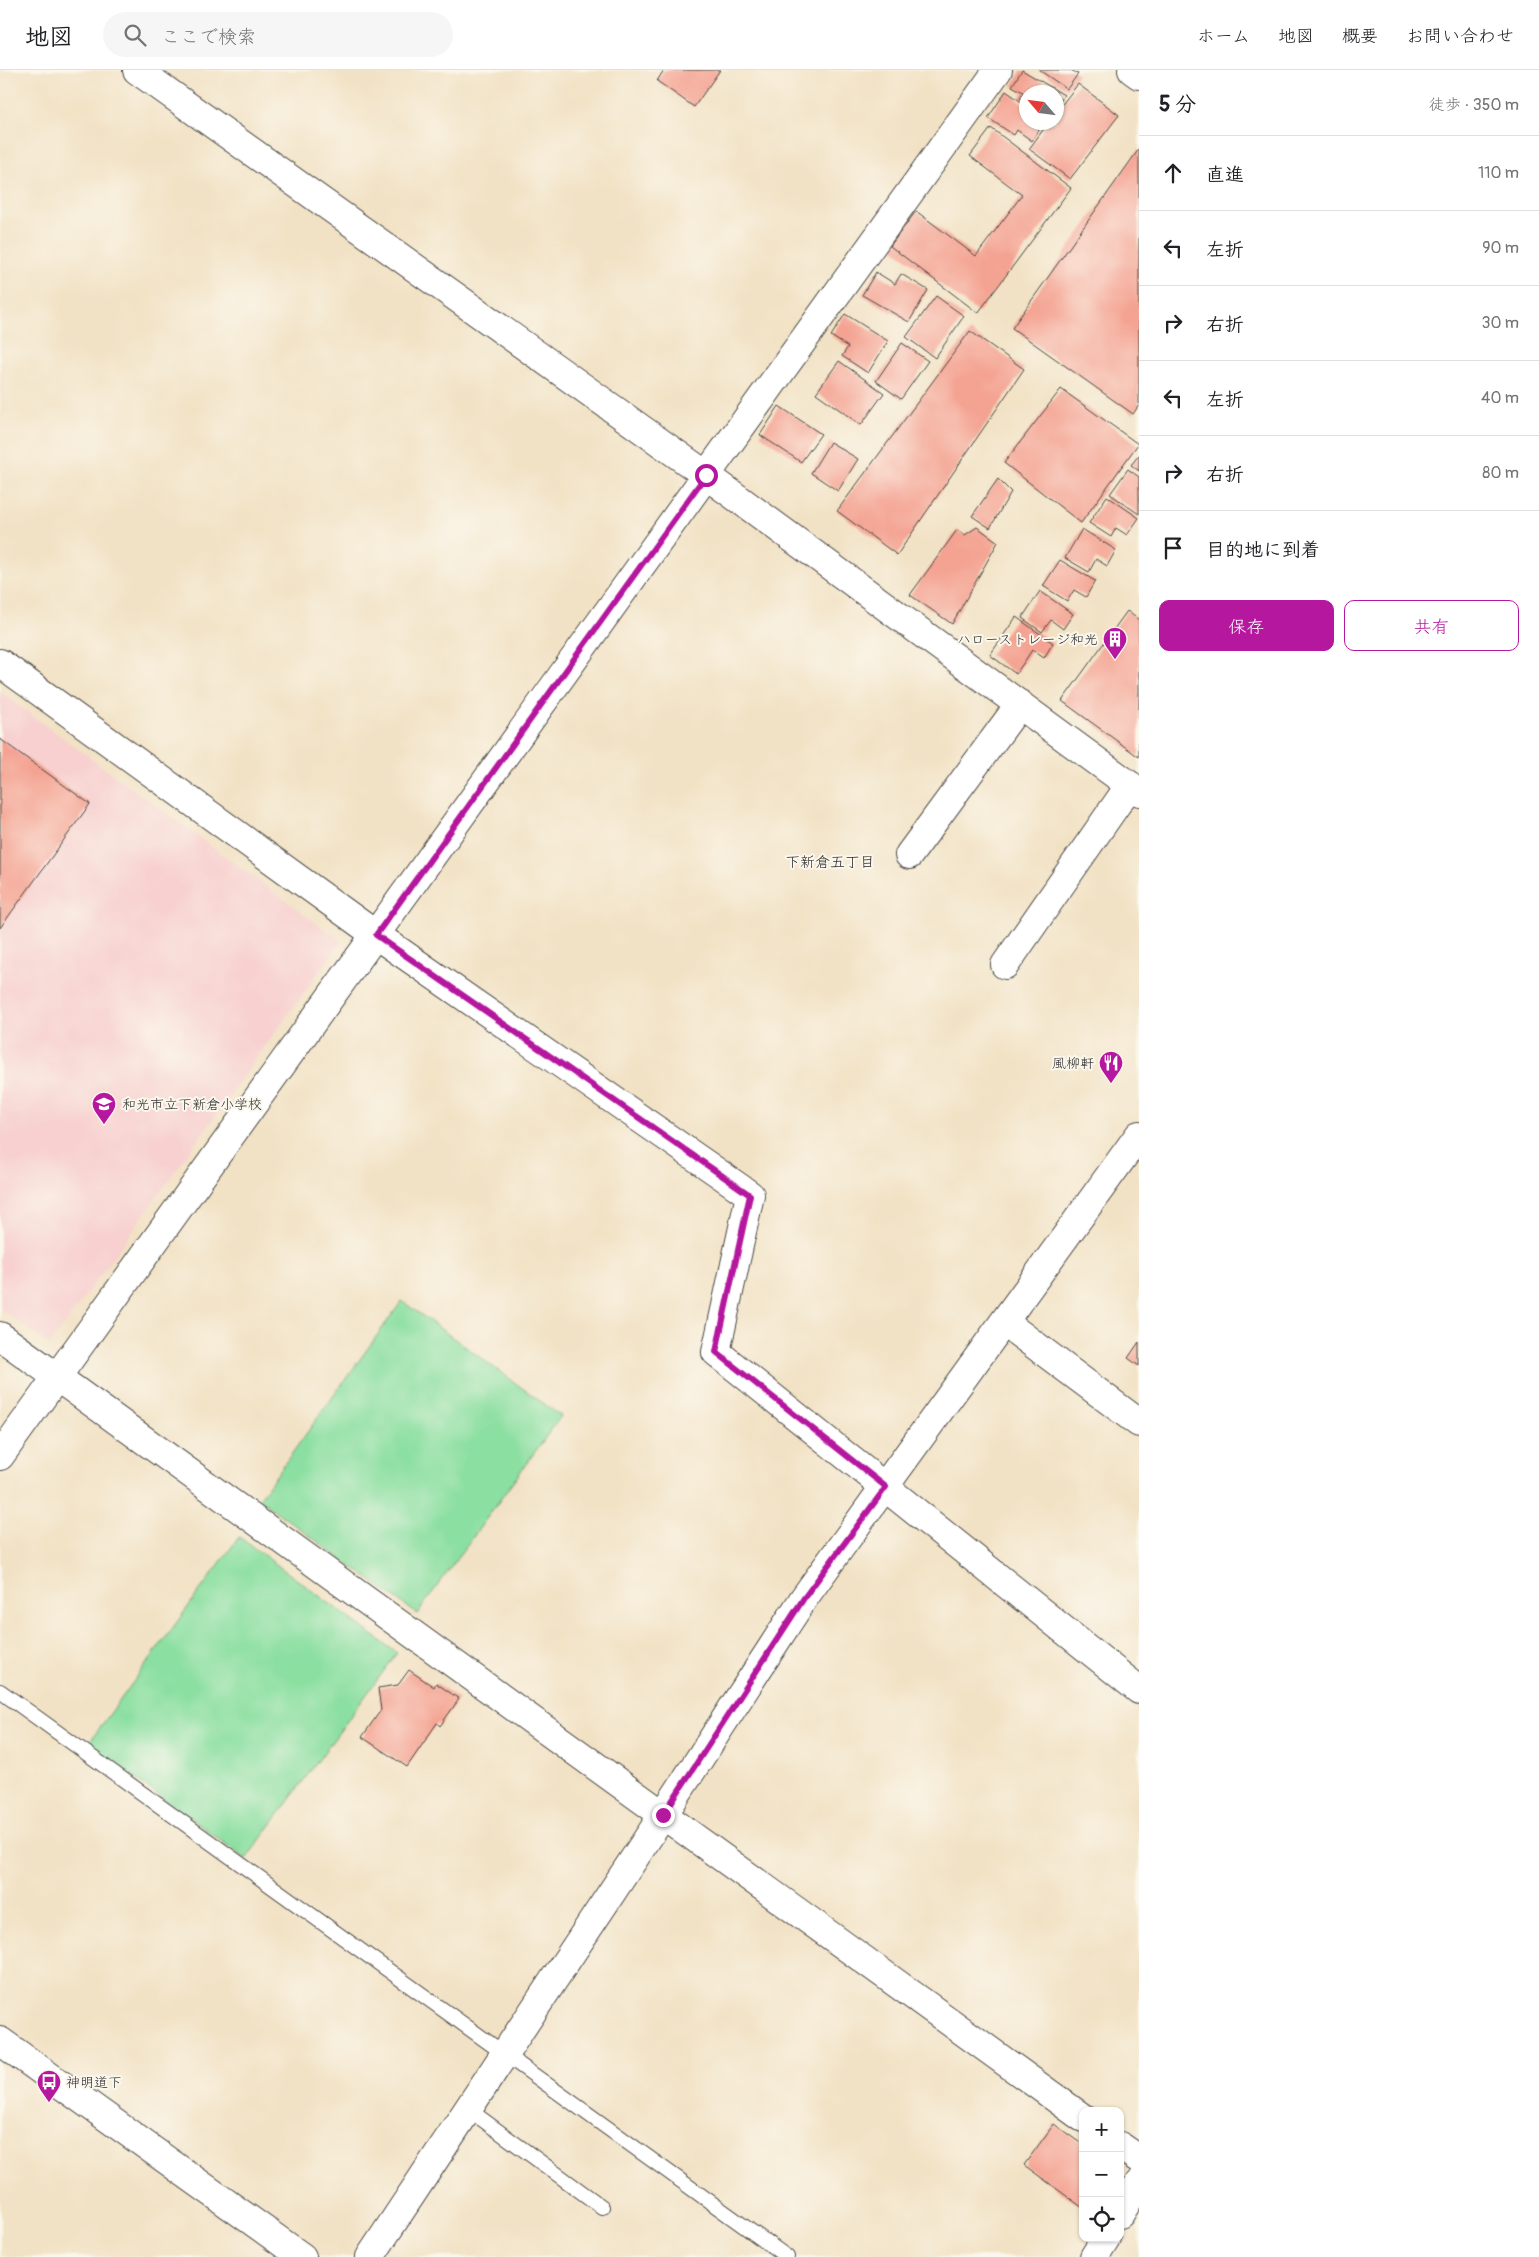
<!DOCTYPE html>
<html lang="ja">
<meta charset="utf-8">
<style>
body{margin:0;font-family:Pangolin,"Klee One",sans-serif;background:#f6f6f6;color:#202124}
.controls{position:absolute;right:15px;bottom:15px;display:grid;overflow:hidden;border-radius:10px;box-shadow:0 1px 4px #0004}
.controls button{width:45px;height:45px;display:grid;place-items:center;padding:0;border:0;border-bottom:1px solid #e0e0e0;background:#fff;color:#202124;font:25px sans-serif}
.compass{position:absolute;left:1019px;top:15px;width:45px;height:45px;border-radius:50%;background:#fff;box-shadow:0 1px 4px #0004;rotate:298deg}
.stop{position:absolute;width:15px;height:15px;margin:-11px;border:4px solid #b5179e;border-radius:50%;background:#fff}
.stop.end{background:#b5179e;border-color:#fff;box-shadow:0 1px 5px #0008}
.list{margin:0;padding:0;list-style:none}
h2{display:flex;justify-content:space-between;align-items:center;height:65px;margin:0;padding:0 20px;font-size:21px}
h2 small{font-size:16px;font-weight:400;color:#757577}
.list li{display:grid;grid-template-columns:32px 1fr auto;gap:15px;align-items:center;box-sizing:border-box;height:75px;padding:0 20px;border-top:1px solid #e0e0e0}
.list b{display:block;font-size:19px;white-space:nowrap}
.list em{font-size:16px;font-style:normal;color:#757577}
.actions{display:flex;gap:10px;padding:15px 20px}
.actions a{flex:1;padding:11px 0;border:1px solid #b5179e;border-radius:10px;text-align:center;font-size:18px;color:#b5179e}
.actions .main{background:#b5179e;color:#fff}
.icon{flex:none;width:28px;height:28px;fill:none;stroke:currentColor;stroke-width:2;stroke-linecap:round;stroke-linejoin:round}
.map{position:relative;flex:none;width:1139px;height:2187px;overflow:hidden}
header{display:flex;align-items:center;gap:30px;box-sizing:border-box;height:70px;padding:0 25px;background:#fff;border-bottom:1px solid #e0e0e0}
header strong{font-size:24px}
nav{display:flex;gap:28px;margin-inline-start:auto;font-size:18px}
.search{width:350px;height:45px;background:#f6f6f6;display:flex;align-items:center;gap:12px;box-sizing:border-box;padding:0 18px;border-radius:28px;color:#757577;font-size:19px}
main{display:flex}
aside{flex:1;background:#fff}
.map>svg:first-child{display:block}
</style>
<header>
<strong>地図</strong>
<div class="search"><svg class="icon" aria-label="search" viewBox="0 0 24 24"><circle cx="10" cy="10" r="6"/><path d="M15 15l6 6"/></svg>ここで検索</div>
<nav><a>ホーム</a><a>地図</a><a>概要</a><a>お問い合わせ</a></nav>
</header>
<main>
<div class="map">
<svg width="1139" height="2187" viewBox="0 0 1139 2187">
<rect width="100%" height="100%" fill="#fbf7ec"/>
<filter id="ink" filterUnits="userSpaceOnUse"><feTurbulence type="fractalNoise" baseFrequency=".02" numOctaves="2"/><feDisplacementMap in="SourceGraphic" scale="10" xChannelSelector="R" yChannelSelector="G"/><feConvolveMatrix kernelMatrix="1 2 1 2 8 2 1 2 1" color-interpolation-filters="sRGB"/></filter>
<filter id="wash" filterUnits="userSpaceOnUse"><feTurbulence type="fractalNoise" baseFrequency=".0096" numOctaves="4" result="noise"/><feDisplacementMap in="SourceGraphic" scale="20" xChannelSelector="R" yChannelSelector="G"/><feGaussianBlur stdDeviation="1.12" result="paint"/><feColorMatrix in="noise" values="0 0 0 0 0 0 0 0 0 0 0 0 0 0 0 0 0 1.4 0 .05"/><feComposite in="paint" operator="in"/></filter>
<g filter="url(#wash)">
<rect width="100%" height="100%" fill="#f2e2c5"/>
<path fill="#f7d0cf" d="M0,622L341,871L50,1275L0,1239Z"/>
<path fill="#8bdfa1" stroke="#5b8566" d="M402,1231L561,1346L417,1544L259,1429Z
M239,1467L397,1583L246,1789L88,1674Z"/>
<g id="blocks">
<path fill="#f4a392" d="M664,0H720L694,37L657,11Z
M1022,0L1064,25L1056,38V22H1026V32L1020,28L1023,22L1012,16Z
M1039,0H1071L1078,4L1067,19Z
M1078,14L1119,45L1070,109L1029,79L1049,52H1056V42Z
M1006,21L1026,35V52H1044L1032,71L1017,60L1014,65L988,48Z
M991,58L1071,118L978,243L890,176L916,141L976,186L1022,125L970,86Z
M1139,79V335L1133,344L1012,258Z
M876,202L895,214L901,204L928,220L909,252L862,225Z
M936,226L964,246L935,288L906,267Z
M845,244L888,271L868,303L842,286L848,277L831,266Z
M970,261L1024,299L897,485L837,441Z
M902,273L928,291L901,329L876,311Z
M839,291L884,323L861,355L816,323Z
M1061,319L1138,374L1081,453L1004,393Z
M779,336L821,364L801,392L760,365Z
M830,372L858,389L838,421L811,403Z
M1139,385V401L1131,395Z
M1128,399L1139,407V444L1110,424Z
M998,409L1011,422L990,458L972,446Z
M1107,426L1139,448L1127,465L1116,458L1111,467L1089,453Z
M977,457L998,472L952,554L910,525L957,460L965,465Z
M1082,459L1116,480L1107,496L1096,489L1089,502L1065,488Z
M1060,490L1095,511L1086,527L1074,520L1067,531L1043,516Z
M1040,521L1073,544L1063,559L1051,550L1042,562L1022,548Z
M1127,541L1139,550V687L1062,631Z
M1016,547L1053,573L1044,588L1032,580L1016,604L990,585Z
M0,669L90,734L0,858Z
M1139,1272V1296L1128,1288Z
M409,1600L434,1617L436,1613L459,1629L440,1656L437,1653L407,1697L362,1667L381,1640L378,1618L398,1615Z
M1054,2054L1083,2075V2138L1024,2095Z"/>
</g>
</g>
<g filter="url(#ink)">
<use href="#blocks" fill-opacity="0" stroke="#494642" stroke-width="1"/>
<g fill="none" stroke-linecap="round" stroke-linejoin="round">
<defs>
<path id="service" d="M0,1621L787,2187
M468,2039L602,2137"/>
<path id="minor" d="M137,0L706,405L1139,722
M1132,0L1139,5
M0,593L376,865L750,1125L716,1282L1139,1620
M909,785L1020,634
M1005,895L1130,715
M1004,1252L1139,1353
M0,1266L1083,2048
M0,1386L998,0
M1120,2076L1139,2089
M370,2187L663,1745L804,1528L1139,1065"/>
<path id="tertiary" d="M0,1971L302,2187
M1120,2144L1139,2113
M1094,2187L1106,2168"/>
</defs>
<use href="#service" stroke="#494642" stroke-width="16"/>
<use href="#minor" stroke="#494642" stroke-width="30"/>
<use href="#tertiary" stroke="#494642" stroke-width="30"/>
<use href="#service" stroke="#fff" stroke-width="14"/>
<use href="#minor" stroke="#fff" stroke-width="28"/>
<use href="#tertiary" stroke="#fff" stroke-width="28"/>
</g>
</g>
<g fill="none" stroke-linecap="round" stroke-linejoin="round" filter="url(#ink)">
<path stroke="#b5179e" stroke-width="6" d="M663,1745L804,1528L886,1417L716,1282L750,1125L376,865L706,405"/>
</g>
<defs>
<symbol id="building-pin" viewBox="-11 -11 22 30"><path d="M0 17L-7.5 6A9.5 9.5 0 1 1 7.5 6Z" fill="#b5179e" stroke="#fbf7ec"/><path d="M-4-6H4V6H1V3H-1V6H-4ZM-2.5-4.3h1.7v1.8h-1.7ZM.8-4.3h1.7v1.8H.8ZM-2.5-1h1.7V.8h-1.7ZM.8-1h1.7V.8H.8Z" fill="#fff"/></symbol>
<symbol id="restaurant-pin" viewBox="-11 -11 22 30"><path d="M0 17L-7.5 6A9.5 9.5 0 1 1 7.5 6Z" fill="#b5179e" stroke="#fbf7ec"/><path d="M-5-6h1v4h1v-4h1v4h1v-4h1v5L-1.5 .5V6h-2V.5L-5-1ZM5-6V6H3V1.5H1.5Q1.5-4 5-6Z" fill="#fff"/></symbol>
<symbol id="school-pin" viewBox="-11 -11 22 30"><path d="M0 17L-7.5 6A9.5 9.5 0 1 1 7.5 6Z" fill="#b5179e" stroke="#fbf7ec"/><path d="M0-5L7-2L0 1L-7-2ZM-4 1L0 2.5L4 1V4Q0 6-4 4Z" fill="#fff"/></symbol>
<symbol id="bus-pin" viewBox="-11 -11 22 30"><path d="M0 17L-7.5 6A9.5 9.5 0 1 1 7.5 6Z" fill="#b5179e" stroke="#fbf7ec"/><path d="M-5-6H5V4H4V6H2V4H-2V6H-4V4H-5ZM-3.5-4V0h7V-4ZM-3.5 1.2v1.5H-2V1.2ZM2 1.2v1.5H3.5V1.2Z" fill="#fff"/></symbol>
</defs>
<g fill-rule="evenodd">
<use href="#building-pin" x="1101" y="555" width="28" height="38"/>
<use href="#restaurant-pin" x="1097" y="979" width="28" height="38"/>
<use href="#school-pin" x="90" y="1020" width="28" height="38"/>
<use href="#bus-pin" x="35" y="1998" width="28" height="38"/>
</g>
<g text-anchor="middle" stroke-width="4" stroke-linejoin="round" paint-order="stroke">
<g font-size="14" fill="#2b2b2b" stroke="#fbf7ec" text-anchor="end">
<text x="1098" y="574">ハローストレージ和光</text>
<text x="1094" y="998">風柳軒</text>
<text x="122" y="1039" text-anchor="start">和光市立下新倉小学校</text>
<text x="66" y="2017" text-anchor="start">神明道下</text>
</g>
<g font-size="15" fill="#2b2b2b" stroke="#fbf7ec">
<text x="830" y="797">下新倉五丁目</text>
</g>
</g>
</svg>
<div class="controls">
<button>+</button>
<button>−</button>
<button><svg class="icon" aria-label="locate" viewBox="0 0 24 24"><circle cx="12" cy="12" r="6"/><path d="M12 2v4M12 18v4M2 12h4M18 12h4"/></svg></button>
</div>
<svg class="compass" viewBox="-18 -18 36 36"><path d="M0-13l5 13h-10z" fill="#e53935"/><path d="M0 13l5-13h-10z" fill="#757577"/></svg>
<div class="stop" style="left:706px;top:405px"></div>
<div class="stop end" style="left:663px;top:1745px"></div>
</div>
<aside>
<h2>5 分<small>徒歩 · 350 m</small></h2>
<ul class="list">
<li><svg class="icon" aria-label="ahead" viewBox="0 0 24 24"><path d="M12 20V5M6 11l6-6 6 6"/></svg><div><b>直進</b></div><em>110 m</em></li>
<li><svg class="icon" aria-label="left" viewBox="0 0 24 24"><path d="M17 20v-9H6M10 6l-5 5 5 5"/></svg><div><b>左折</b></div><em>90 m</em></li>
<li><svg class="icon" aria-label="right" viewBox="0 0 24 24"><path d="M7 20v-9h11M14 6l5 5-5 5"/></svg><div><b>右折</b></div><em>30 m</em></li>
<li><svg class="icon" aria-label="left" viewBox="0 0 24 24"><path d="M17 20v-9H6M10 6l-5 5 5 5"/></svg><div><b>左折</b></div><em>40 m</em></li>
<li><svg class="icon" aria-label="right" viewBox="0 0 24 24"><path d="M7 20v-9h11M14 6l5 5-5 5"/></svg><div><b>右折</b></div><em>80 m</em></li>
<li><svg class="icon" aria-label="arrive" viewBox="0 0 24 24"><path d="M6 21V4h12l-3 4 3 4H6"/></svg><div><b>目的地に到着</b></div></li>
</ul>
<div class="actions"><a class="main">保存</a><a>共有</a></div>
</aside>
</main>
